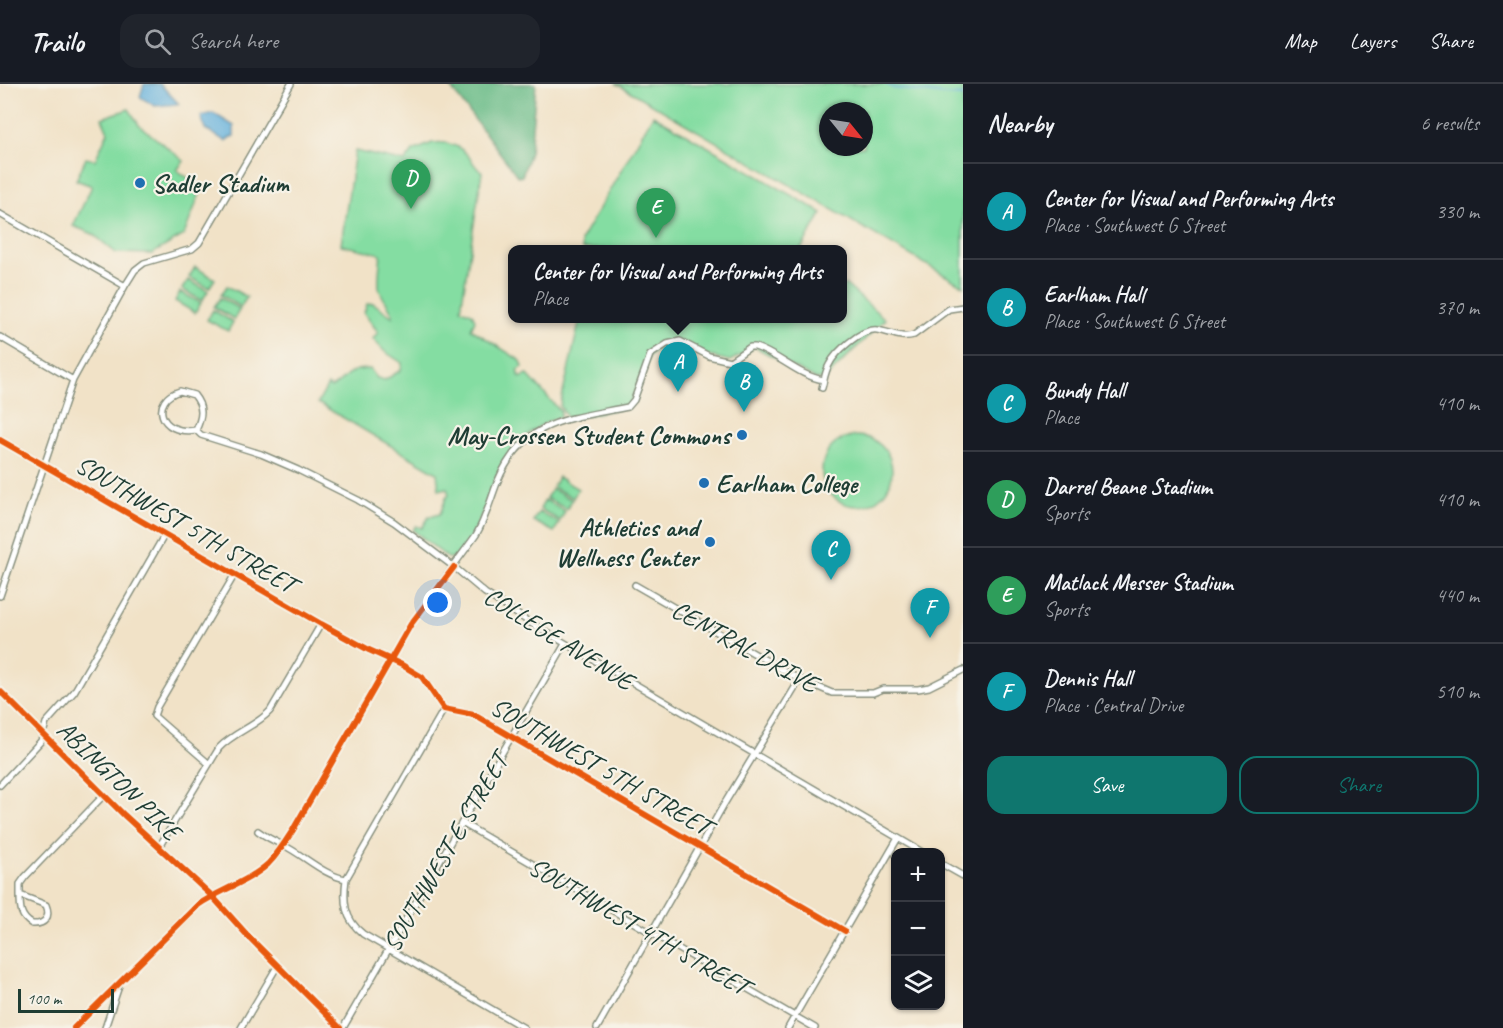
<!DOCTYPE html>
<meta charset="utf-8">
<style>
body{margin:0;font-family:Caveat,sans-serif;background:#20242c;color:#f1f3f6}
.controls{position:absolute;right:18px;bottom:18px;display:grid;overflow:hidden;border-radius:12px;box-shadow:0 2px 4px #0004}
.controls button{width:54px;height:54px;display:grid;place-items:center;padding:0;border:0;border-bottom:2px solid #363941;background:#171b24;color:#f1f3f6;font:30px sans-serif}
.compass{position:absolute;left:819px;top:18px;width:54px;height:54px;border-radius:50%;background:#171b24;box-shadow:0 2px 4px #0004;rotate:120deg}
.scale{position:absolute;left:18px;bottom:15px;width:96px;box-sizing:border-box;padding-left:6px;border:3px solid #1f3d34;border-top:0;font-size:16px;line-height:21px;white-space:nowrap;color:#1f3d34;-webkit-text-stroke:4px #f7f3e8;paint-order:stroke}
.you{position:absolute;left:438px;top:519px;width:21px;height:21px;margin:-15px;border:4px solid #fff;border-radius:50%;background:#1a73e8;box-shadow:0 0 0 9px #1a73e833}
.badge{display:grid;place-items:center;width:39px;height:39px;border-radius:50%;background:#0f766e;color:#fff;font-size:20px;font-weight:700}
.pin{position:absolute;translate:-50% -50px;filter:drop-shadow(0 2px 3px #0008)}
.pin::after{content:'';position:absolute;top:32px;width:21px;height:18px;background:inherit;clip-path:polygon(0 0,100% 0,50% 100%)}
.popup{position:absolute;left:508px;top:161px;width:339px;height:78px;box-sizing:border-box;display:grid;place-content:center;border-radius:12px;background:#171b24;filter:drop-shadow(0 2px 4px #0005);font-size:20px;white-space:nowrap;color:#9ea1a6}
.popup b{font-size:22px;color:#f1f3f6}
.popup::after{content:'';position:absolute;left:50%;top:100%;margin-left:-12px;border:12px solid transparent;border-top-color:#171b24}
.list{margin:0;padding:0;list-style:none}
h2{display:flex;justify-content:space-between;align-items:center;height:78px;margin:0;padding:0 24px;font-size:26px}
h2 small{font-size:20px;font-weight:400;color:#9ea1a6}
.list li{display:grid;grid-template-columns:39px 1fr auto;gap:18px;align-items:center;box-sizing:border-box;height:96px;padding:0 24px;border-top:2px solid #363941}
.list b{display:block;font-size:22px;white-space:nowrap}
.list p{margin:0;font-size:20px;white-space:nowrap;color:#9ea1a6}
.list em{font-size:20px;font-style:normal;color:#9ea1a6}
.actions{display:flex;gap:12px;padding:18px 24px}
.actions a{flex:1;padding:14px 0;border:2px solid #0f766e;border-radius:18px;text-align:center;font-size:21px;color:#0f766e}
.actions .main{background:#0f766e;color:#fff}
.icon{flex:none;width:33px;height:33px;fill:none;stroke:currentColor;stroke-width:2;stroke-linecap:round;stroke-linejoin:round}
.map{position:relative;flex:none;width:963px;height:944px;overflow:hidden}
header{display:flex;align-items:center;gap:36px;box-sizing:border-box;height:84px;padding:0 30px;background:#171b24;border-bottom:2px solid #363941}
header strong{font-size:28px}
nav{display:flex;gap:33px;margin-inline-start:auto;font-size:21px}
.search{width:420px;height:54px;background:#20242c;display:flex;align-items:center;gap:15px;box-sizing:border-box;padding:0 21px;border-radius:18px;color:#9ea1a6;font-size:22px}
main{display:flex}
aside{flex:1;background:#171b24}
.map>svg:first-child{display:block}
</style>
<header>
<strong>Trailo</strong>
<div class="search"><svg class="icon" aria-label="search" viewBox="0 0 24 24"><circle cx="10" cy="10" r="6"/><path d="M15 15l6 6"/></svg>Search here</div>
<nav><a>Map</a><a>Layers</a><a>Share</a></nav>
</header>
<main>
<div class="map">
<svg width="963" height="944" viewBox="0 0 963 944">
<rect width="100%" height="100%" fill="#f7f3e8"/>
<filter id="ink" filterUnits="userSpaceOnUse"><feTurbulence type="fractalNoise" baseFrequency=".0167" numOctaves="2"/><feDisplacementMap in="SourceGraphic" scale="12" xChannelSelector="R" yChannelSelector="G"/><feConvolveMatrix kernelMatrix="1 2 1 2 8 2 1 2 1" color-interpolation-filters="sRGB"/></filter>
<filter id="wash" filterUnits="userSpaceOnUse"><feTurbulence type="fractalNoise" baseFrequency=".008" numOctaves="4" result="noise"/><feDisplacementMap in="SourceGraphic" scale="24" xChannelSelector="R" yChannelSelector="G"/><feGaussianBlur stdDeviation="1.35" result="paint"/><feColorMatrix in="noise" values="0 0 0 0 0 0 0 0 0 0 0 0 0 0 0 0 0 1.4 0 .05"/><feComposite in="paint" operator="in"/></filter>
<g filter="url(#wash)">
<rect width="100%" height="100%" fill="#f1e2c7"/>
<path fill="#84dda2" stroke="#528d6b" stroke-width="1.5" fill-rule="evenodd" d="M617,0H963V202ZM828,27H864V63H828Z
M129,25L139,41L184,77L177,86L202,104L184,151L152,170L116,169L93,150L73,142L92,102L76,96L86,74L95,76L108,48L102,34Z
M653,31L822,129L801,165H582L581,156Z
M432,59C446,57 460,61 469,73C474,79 475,84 482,88L461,225L472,229L475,236L471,245L521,277L523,283L517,287L520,294L527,290L561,328L560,333C529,343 508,367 495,396C483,423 478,454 454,474H448L413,446L416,442L422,444L429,433L440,430L446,414L449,411L447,404L439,406L437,389L318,319L328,301L331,304C350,293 345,285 370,285L377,294L385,296L401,286L402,279L384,267L373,255L378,248L364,229L367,220L373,219L393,233C392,223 381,215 379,203C378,193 380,180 381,170L341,161L355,67L405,78L413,67Z
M195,183L215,195L209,204L189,193Z
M188,196L208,207L202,217L182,205Z
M845,200L885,235L824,296L815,295L755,263L730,277L709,272L680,257L667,260L650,271L628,323L568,335L560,322L580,235L843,234V202Z
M227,202L247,213L241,223L221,211Z
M180,208L201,219L195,229L175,217Z
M220,214L240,225L234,235L214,223Z
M213,226L233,238L228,247L207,236Z
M822 387a35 35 0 1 1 70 0a35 35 0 1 1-70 0Z
M558,393L578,405L573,414L553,403Z
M552,405L572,416L567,425L546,414Z
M545,416L565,427L560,437L540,425Z
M539,428L559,439L554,448L533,437Z"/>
<path fill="#6bbc88" stroke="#457c5e" stroke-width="1.5" d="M448,0H536L530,68L522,92L518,93Z"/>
<path fill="#61afdb" stroke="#407688" stroke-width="1.5" d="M144,0H160L179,20L155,22L140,13Z
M213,29L234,42V52L225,57L205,45L201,32Z"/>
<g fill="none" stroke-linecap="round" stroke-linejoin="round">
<path stroke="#61afdb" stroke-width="2" d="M886,0L893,4L945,11L963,12"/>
</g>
</g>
<g filter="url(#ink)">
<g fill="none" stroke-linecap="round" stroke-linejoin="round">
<defs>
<path id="minor" d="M0,130L125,202
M0,253L73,296
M822,304C824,297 825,288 829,281C835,268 862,244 877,246C891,248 900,255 914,251L949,225L963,223
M180,307L194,311C204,323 202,333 196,346C158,352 150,315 180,307Z
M196,346L201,351L261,370L298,386L358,416L394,438L454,483L485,509L529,538L922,768
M0,356L321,540L369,566L402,581L422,593L444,625L474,631L845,847
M635,501L795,593L832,609H873L883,605H918L929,603L963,586
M0,512L73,296L125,202L135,186L144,179L192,165L199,159L291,0
M0,607L124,731L212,812L248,852L340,944
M444,625L346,795C343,817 344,835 363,850L524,944
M208,679L154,632L157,623L235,490
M0,701L41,657L46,639L74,608L165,450
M462,739L815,944
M258,747C266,753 274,757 283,761C304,771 323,791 346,795
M159,763L219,664C234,648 255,643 270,627L321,540
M940,779L963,792
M20,811V800L25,793L104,711
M20,811L46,821C51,833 45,841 32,840C20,833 20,824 20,811Z
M74,944L198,821C220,806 248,798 268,780C278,770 286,757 293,746L411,540L476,451C486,434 490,417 497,399C523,335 569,335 628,323L634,316L650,271L667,260L680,257L709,272L730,277L750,263H755C780,271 798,292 824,296
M105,944L120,899
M241,944L278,881
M343,944L565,560
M597,944L723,722L800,595
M788,944L898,754"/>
</defs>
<use href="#minor" stroke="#88907e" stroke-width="8"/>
<use href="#minor" stroke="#fff" stroke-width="5"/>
<defs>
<path id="cycleway" d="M0,356L321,540L369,566L402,581L422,593L444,625L474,631L845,847
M0,607L124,731L212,812L248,852L340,944
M74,944L198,821C220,806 248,798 268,780C278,770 286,757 293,746L411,540L454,483"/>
</defs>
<use href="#cycleway" stroke="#f7f3e8" stroke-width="10"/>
<use href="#cycleway" stroke="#e8590c" stroke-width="6"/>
</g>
</g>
<g fill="#1f6fb2" stroke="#f7f3e8" stroke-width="2">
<circle cx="140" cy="99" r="6"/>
<circle cx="742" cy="351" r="6"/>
<circle cx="704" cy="399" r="6"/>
<circle cx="710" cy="458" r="6"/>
</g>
<g text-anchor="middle" stroke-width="4.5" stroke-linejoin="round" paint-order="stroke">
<g font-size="26" font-weight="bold" fill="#1f3d34" stroke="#f7f3e8" text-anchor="start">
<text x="152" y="108">Sadler Stadium</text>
<text x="730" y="360" text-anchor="end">May-Crossen Student Commons</text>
<text x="716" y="408">Earlham College</text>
<text x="698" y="452" text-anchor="end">Athletics and<tspan x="698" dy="30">Wellness Center</tspan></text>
</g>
<g font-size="26" fill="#1f3d34" stroke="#f7f3e8">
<text transform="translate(186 440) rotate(30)" y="9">SOUTHWEST 5TH STREET</text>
<text transform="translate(559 554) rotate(32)" y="9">COLLEGE AVENUE</text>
<text transform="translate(745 562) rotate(29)" y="9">CENTRAL DRIVE</text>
<text transform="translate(601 682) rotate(30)" y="9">SOUTHWEST 5TH STREET</text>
<text transform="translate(119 696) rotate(44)" y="9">ABINGTON PIKE</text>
<text transform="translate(445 768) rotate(-60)" y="9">SOUTHWEST E STREET</text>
<text transform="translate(639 842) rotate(30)" y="9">SOUTHWEST 4TH STREET</text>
</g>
</g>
</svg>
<div class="controls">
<button>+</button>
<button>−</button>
<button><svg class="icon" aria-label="layers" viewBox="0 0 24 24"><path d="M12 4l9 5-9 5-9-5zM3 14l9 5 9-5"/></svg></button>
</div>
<svg class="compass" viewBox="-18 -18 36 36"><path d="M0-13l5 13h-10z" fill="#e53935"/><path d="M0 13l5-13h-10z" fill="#9ea1a6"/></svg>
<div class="scale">100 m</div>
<div class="you"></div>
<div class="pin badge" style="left:678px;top:308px;background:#0f9aa8">A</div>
<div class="popup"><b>Center for Visual and Performing Arts</b>Place</div>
<div class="pin badge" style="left:744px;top:328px;background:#0f9aa8">B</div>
<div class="pin badge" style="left:831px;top:496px;background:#0f9aa8">C</div>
<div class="pin badge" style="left:411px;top:125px;background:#2e9e5b">D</div>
<div class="pin badge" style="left:656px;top:154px;background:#2e9e5b">E</div>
<div class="pin badge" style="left:930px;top:554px;background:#0f9aa8">F</div>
</div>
<aside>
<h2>Nearby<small>6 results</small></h2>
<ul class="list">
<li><span class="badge" style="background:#0f9aa8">A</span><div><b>Center for Visual and Performing Arts</b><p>Place · Southwest G Street</p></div><em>330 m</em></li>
<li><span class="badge" style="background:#0f9aa8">B</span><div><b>Earlham Hall</b><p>Place · Southwest G Street</p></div><em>370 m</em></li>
<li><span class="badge" style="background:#0f9aa8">C</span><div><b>Bundy Hall</b><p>Place</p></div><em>410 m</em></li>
<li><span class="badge" style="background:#2e9e5b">D</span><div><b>Darrel Beane Stadium</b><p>Sports</p></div><em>410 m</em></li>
<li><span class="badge" style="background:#2e9e5b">E</span><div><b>Matlack Messer Stadium</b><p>Sports</p></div><em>440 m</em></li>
<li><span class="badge" style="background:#0f9aa8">F</span><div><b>Dennis Hall</b><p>Place · Central Drive</p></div><em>510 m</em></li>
</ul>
<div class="actions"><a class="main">Save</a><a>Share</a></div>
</aside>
</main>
